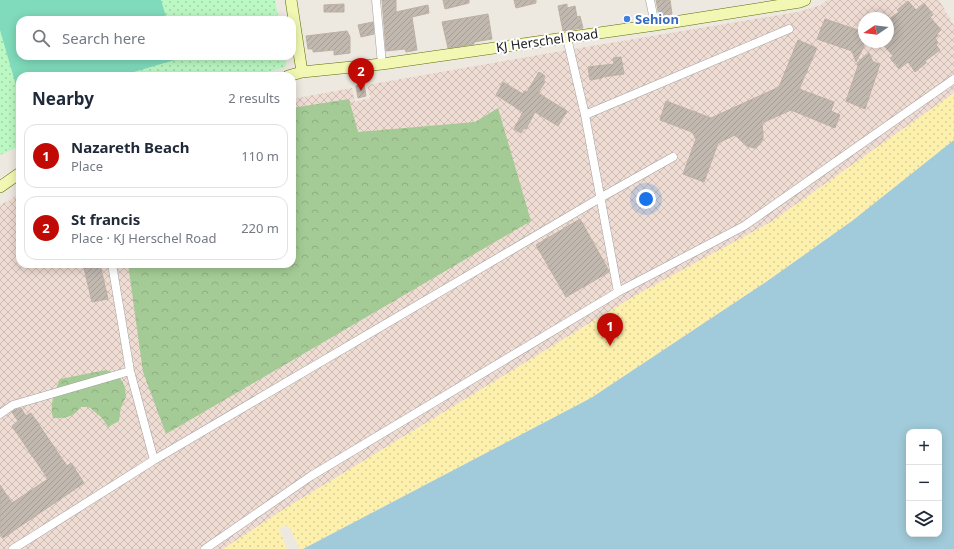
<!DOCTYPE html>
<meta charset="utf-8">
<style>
body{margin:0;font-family:"Noto Sans",sans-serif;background:#f2f2f3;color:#1f2937}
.controls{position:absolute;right:12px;bottom:12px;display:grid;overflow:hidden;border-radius:8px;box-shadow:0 2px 10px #0003}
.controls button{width:36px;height:36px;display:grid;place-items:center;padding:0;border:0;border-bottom:1px solid #e0e1e3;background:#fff;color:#1f2937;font:20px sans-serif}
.compass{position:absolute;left:858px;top:12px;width:36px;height:36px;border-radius:50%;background:#fff;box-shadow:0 2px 10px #0003;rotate:257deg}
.you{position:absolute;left:646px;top:199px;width:14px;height:14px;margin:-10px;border:3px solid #fff;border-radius:50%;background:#1a73e8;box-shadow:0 0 0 6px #1a73e833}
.badge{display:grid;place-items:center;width:26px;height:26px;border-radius:50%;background:#c20a04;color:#fff;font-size:13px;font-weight:700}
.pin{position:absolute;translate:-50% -33px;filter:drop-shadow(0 1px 2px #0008)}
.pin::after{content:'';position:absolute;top:21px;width:14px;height:12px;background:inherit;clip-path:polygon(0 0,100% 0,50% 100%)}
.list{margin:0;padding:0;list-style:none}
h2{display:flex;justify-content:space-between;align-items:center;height:52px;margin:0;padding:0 16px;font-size:17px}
h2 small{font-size:13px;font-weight:400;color:#747a83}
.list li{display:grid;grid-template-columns:26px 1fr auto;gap:12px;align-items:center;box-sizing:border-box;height:64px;margin:0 8px 8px;padding:0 8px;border:1px solid #e0e1e3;border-radius:12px}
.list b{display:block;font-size:15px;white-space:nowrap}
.list p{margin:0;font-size:13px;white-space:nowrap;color:#747a83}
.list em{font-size:13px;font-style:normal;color:#747a83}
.icon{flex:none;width:22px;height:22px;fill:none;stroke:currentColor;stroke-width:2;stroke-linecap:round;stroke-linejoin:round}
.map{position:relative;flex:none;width:954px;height:549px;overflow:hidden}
.search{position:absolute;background:#fff;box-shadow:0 2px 10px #0003;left:16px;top:16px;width:280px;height:44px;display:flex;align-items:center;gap:10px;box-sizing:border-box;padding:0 14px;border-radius:12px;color:#747a83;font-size:15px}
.panel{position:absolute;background:#fff;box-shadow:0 2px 10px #0003;left:16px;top:72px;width:280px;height:196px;border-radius:12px}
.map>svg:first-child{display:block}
</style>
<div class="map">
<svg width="954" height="549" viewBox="0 0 954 549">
<defs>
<pattern id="military-cross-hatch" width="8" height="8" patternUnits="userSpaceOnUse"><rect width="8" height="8" fill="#efdcd3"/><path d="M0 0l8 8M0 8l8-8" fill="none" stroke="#ccbcb5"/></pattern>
<pattern id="forest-crowns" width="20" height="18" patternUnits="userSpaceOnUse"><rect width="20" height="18" fill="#a4cb95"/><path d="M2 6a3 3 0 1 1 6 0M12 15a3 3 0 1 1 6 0" fill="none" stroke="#8dae80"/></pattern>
<pattern id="sand-dots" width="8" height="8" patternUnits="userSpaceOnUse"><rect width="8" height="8" fill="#fdf0ad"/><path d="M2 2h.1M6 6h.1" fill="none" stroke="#d8cd94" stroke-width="1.8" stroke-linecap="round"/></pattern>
<pattern id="park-dots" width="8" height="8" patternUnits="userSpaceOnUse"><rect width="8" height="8" fill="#bcf8c3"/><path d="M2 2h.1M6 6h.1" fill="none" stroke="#a1d4a7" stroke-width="1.8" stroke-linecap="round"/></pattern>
<pattern id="building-hatch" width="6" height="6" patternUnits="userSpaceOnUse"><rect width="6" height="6" fill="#c1b8b0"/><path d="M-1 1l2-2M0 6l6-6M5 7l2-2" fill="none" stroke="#a59e97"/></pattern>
</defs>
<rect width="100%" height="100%" fill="#ede9e0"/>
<path fill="url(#military-cross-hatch)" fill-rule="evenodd" d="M827,0H939L954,26V93L771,222L636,295L281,511L223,549H0V205L10,200L20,192V264H292V99L352,88L355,102L370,98L367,85L556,52L798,12L821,5ZM864,18H888V42H864Z"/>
<path fill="url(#forest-crowns)" d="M349,99L358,132L475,122L498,108L531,221L166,434L143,372L128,264H292V108Z
M106,370L118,374L125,387L126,397L121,407L119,421L108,427L102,418L89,407H80C72,418 66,418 53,418C49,404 55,392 60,379Z"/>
<path fill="url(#sand-dots)" d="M954,93V140L852,221L766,282L591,398L303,549H300L290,528L285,525L279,529L287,549H223L281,511L636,295L771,222Z"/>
<path fill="url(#park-dots)" d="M0,0H275L279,20H20V56H285L286,67L252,76H20V146L0,155Z"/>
<path fill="#7fdbbb" d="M0,0H161L167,20H20V56H177L178,59L120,76H20V99L0,30Z"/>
<path fill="#a1cbda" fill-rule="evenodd" d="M954,140V549H303L591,398L766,282L852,221ZM909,432H939V534H909Z"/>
<path fill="url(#building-hatch)" stroke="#beb0a3" d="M382,0H396V12L428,5L429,13L412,17L417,50L406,52L405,49L386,51Z
M443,0H469V3L445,9Z
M514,0H536V3L516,8Z
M656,0H670L672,14L659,16Z
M908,1L916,10L924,3L933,15L930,17L941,30L937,34L938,36L935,38L938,43L936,45L940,50L925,61L926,63L915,72L908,62L899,69L890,58L893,56L881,42H888V20L899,12L897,10Z
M344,4V12H324V5Z
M567,4V8L575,6L577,17L580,16L583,28L563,31L558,6Z
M488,14L492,39L474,42V44L448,48L442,22Z
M825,19L864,32V46L856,62L852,51L817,39Z
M373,22L374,34L361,37L358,25Z
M347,31L350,37V53L334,55V50L313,52V49H308L306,36Z
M798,40L817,48L799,89L834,102L831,111L840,115L835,128L791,110L762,123L763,134V139L759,145L757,147L754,148L747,146L735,135L718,143L704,182L683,174L696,139L692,132L660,120L666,101L711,118L779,87Z
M869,53L873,62L880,64L865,109L846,101L858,66L857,63Z
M621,57L624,74L602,77V78L590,80L588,67L614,64L613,58Z
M539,72L545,76L543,81L545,82L538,93L567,111L558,126L535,112L526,129L524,128L521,133L514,129L523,112L496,95L503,82L523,94L524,91L527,92Z
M364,84L366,96L358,98L356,86Z
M580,219L608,269L609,272L566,297L536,245Z
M83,264H100L108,299L92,302Z
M21,408L26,416L31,413L67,466L71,463L84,483L3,538L0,533V485L12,503L48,479L12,426L18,421L12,412L15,410Z"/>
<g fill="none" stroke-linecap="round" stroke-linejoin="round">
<defs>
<path id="minor" d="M376,0L382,64
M650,0L655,25
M567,38L585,115L618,292
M585,115L789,29
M112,264L130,371L154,460
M0,414L13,405L130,371
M13,549L154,460L600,198L673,157
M205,549L311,476L618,292L744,226L954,79"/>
<path id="secondary" d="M291,0L302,72
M288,76L302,72L382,64L655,25L800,2L805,0
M0,187L20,173"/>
</defs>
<use href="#minor" stroke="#a2a2a2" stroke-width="9"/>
<use href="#secondary" stroke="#5f6d07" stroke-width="12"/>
<use href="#minor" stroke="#fff" stroke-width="8"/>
<use href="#secondary" stroke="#f2f8b3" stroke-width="11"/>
</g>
<circle fill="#3f7fe0" stroke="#fff" stroke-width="1.5" cx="627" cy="19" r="4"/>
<g text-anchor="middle" stroke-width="4" stroke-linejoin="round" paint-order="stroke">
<g font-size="13" font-weight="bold" fill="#366cbe" stroke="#fff" text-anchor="start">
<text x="635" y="24">Sehion</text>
</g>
<g font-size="13" fill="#1b1b1b" stroke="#fff">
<text transform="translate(547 40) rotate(-8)" y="5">KJ Herschel Road</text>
</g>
</g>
</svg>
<div class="controls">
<button>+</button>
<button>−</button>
<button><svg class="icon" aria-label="layers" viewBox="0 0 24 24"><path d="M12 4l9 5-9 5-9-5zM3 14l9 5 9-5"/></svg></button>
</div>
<svg class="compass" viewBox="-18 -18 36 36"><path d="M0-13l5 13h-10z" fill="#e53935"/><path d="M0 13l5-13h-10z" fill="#747a83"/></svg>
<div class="you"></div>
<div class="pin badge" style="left:610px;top:346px">1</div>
<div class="pin badge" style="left:361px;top:91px">2</div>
<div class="search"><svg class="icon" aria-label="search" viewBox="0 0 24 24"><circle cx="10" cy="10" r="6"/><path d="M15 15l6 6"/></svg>Search here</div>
<section class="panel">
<h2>Nearby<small>2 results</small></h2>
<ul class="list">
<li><span class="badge">1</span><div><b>Nazareth Beach</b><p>Place</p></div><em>110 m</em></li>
<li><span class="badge">2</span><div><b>St francis</b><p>Place · KJ Herschel Road</p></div><em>220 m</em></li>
</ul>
</section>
</div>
